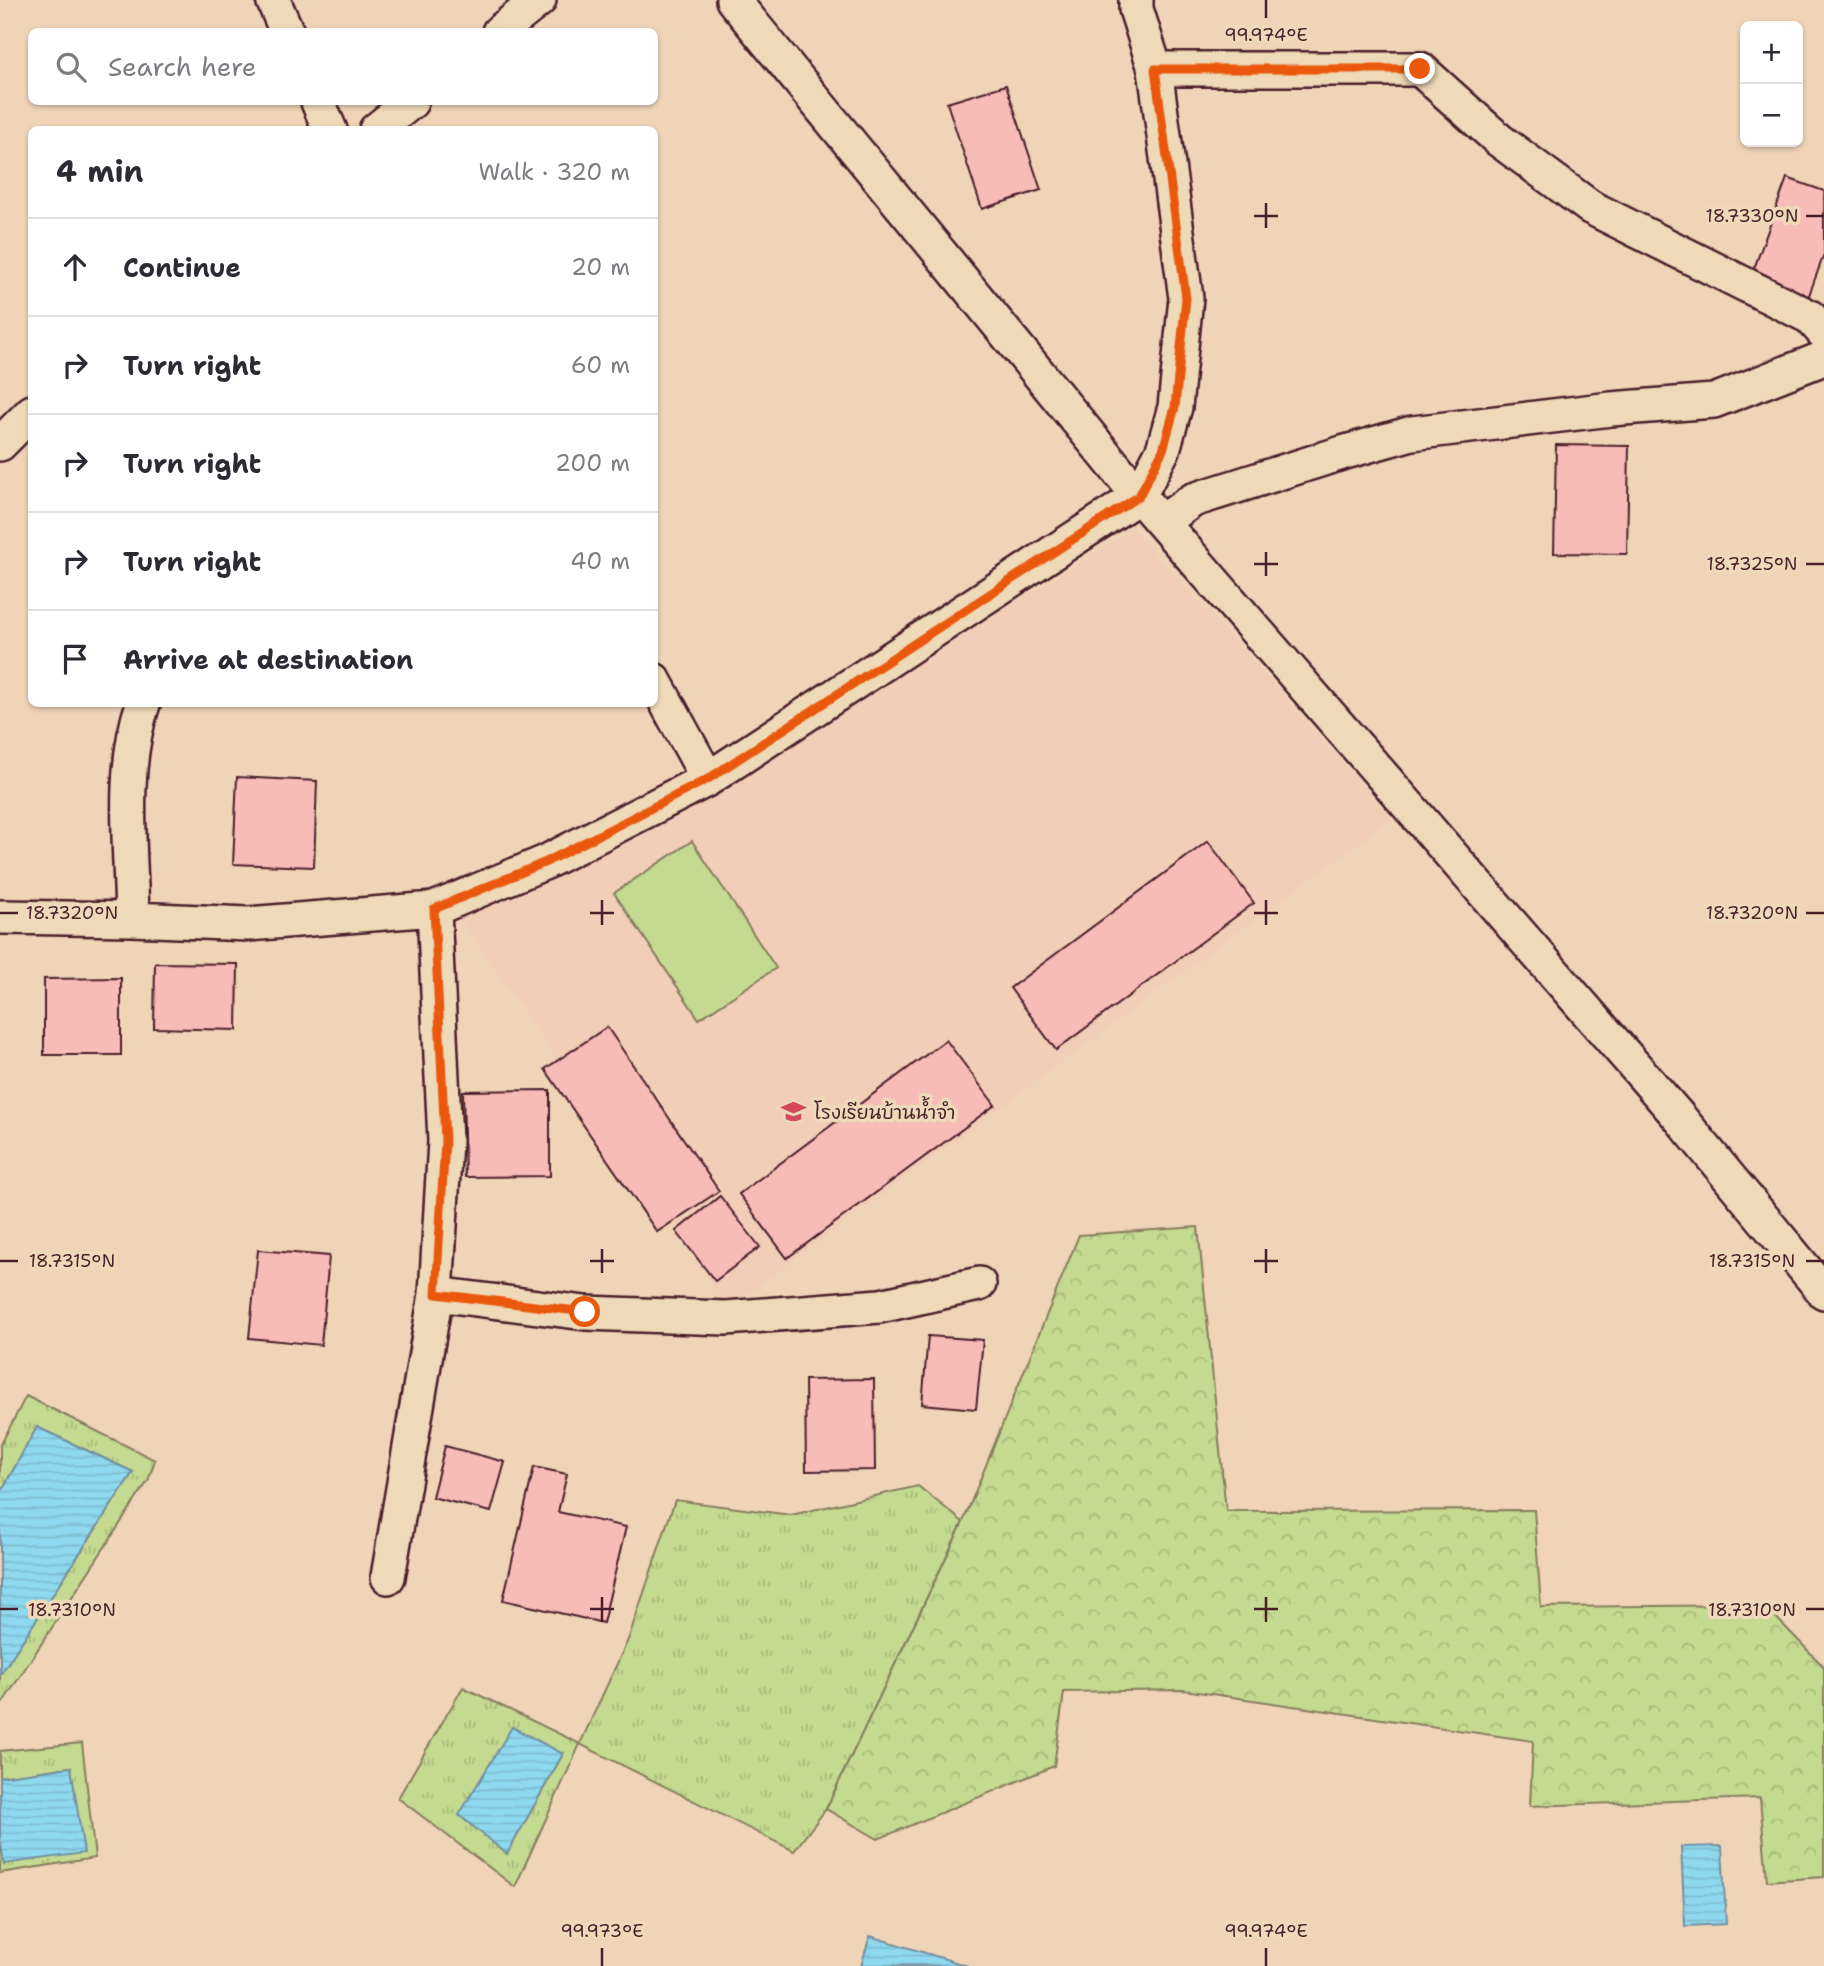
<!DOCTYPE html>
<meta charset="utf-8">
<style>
body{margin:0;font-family:"Shantell Sans","Playpen Sans Thai",sans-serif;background:#f2f2f3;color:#2b2b33}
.controls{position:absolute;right:21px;top:21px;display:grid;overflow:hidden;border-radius:10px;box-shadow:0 2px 5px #0004}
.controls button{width:63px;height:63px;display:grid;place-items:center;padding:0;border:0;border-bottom:2px solid #e1e1e2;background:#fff;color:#2b2b33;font:35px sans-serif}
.stop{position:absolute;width:21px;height:21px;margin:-16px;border:5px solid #ea580c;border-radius:50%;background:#fff}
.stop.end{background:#ea580c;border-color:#fff;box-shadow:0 2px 7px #0008}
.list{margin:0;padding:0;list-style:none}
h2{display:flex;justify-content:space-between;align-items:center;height:91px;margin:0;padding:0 28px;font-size:30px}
h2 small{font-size:23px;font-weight:400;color:#7c7c81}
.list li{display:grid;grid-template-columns:46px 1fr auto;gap:21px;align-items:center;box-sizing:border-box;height:98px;padding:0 28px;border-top:2px solid #e1e1e2}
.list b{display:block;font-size:26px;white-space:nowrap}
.list em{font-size:23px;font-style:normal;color:#7c7c81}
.icon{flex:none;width:38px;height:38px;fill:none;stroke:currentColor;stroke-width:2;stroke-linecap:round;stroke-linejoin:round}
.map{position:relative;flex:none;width:1824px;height:1966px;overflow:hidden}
.search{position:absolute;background:#fff;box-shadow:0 2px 5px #0004;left:28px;top:28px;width:630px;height:77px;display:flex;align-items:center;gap:18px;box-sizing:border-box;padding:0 24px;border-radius:10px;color:#7c7c81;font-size:26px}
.panel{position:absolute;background:#fff;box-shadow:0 2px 5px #0004;left:28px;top:126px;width:630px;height:581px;border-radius:10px}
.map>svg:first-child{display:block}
</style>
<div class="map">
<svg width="1824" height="1966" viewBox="0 0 1824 1966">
<defs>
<pattern id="grass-tufts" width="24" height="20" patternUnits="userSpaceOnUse" patternTransform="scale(1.75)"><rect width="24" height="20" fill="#c3da90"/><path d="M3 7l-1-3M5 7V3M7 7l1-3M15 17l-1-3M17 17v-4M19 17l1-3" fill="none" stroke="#a9bb7c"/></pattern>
<pattern id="forest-crowns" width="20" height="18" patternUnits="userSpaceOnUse" patternTransform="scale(1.75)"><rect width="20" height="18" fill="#c3da90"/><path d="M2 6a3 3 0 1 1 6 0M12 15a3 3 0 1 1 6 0" fill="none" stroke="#a9bb7c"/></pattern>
<pattern id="water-rules" width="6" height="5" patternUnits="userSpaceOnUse" patternTransform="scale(1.75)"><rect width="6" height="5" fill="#8ed9ef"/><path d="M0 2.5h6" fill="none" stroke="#7cbacd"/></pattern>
</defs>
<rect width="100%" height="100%" fill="#f0d4b8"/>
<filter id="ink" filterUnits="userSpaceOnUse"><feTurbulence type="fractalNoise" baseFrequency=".0143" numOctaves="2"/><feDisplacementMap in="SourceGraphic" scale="14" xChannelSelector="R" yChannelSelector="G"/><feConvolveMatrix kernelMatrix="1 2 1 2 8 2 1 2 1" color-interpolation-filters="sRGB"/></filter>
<g filter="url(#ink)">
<path fill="#f2cdb8" d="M1133,529L1392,818L729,1308L459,917L635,841Z"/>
<path fill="url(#grass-tufts)" stroke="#867c5e" stroke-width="2" fill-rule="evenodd" d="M26,1396L155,1460L148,1481L0,1707V1675L133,1472L37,1427L0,1494V1446Z
M918,1486L963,1522L826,1809L794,1851L580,1744L515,1887L398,1798L463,1687L580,1744L628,1640L675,1500L791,1515ZM563,1754L507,1854L459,1815Z
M82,1743L95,1858L0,1873V1838L4,1864L71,1767L0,1777V1751Z"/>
<path fill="url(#forest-crowns)" stroke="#867c5e" stroke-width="2" d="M1198,1227L1226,1511L1534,1510L1541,1607L1764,1605L1824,1667V1877L1767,1881L1760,1798L1530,1806L1533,1741L1184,1690L1064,1692L1054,1766L878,1839L826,1809L963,1522L1079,1235Z"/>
<path fill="#c3da90" stroke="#867c5e" stroke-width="2" d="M692,841L776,968L699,1019L614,893Z"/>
<path fill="url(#water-rules)" stroke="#738fa1" stroke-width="2" d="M37,1427L133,1472L0,1675V1494Z
M512,1727L563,1754L507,1854L459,1815Z
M71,1767L84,1853L4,1864L0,1838V1777Z
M1722,1846L1726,1924L1685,1926L1681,1847Z
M870,1936L968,1966H861Z"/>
<path fill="#f8bcb8" stroke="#4a1f2b" stroke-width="2" d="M1006,85L1041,190L982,209L947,103Z
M1787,178L1824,191V254L1808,298L1751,277Z
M1556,445L1629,446L1627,554L1554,553Z
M237,777L317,781L314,867L233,864Z
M1208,841L1254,903L1056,1050L1010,988Z
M155,963L238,964L237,1030L154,1028Z
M121,978V1055H44V979Z
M607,1027L719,1191L657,1232L545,1069Z
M946,1040L995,1105L787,1258L739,1194Z
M550,1090V1176L465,1177L463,1091Z
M720,1196L760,1247L715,1281L676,1231Z
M258,1250L329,1256L321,1345L249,1338Z
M928,1336L983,1340L976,1409L922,1404Z
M874,1379L875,1470L806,1471L805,1380Z
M445,1446L505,1462L491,1512L432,1497Z
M534,1467L567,1474L558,1512L626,1527L603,1623L503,1600Z"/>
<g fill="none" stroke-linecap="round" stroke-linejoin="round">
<defs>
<path id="minor" d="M273,0L287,32
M733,0L1139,496L1680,1118L1824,1292
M499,32L539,0
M1155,69H1420L1499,140L1590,207L1810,317L1824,333
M318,102L330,130
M376,130L411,102
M0,444L32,412
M1162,522L1193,500L1342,453L1412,433L1611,409L1714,401L1824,358
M654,680L708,779
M0,917L132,919L248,924L434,909L546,862L708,779L1139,496L1163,450L1175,407L1186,298L1155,69L1136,9V0
M132,919C131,849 120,770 143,704
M436,1294L585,1313L726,1318L880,1306L979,1284
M388,1577L436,1294L445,1141L434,909"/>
</defs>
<use href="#minor" stroke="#4a1f2b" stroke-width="38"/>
<use href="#minor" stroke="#eedab8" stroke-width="33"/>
</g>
</g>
<g fill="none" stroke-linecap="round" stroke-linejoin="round" filter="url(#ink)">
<path stroke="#ea580c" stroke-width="9" d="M585,1312L436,1294L445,1141L434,909L546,862L708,779L1139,496L1163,450L1175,407L1186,298L1155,69H1420"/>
</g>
<path fill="none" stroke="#4a1f2b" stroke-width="2.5" d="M1266,0V18M1266,203V228M1254,216H1278M1806,216H1824M1266,552V576M1254,564H1278M1806,564H1824M602,900V925M1266,900V925M0,913H18M590,913H614M1254,913H1278M1806,913H1824M602,1249V1273M1266,1249V1273M0,1261H18M590,1261H614M1254,1261H1278M1806,1261H1824M602,1597V1622M1266,1597V1622M0,1609H18M590,1609H614M1254,1609H1278M1806,1609H1824M602,1948V1966M1266,1948V1966"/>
<defs>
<symbol id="school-bare" viewBox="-9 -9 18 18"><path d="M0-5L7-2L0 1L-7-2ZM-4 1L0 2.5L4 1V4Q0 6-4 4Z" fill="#d1495b" stroke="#eedab8" stroke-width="2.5" paint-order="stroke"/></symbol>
</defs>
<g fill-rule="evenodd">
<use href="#school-bare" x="776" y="1094" width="35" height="35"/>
</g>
<g text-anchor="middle" stroke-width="7" stroke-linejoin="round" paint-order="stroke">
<g font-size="19" fill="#4a1f2b" stroke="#eedab8" text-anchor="start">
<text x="814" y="1119">โรงเรียนบ้านน้ำจำ</text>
</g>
</g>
<g font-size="18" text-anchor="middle" fill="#4a1f2b" stroke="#eedab8" stroke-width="7" stroke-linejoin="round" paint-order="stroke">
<text x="1266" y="41">99.974°E</text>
<text x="1752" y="222">18.7330°N</text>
<text x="1752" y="570">18.7325°N</text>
<text x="72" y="919">18.7320°N</text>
<text x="1752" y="919">18.7320°N</text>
<text x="72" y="1267">18.7315°N</text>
<text x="1752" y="1267">18.7315°N</text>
<text x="72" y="1616">18.7310°N</text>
<text x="1752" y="1616">18.7310°N</text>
<text x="602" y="1937">99.973°E</text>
<text x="1266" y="1937">99.974°E</text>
</g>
</svg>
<div class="controls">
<button>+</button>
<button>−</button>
</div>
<div class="stop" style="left:585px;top:1312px"></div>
<div class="stop end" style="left:1420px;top:69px"></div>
<div class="search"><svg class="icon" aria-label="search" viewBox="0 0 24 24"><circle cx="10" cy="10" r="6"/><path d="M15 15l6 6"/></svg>Search here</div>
<section class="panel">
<h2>4 min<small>Walk · 320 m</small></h2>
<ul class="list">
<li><svg class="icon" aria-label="ahead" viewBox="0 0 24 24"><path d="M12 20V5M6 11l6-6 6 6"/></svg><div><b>Continue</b></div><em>20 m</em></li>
<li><svg class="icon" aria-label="right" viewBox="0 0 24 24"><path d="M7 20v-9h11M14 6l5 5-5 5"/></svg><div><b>Turn right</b></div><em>60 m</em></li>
<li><svg class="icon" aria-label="right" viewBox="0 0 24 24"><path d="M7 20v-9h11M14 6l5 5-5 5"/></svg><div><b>Turn right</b></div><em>200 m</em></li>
<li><svg class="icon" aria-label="right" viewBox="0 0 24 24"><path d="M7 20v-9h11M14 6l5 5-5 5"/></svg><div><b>Turn right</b></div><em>40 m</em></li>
<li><svg class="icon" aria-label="arrive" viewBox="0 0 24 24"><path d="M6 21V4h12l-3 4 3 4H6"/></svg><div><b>Arrive at destination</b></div></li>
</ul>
</section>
</div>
